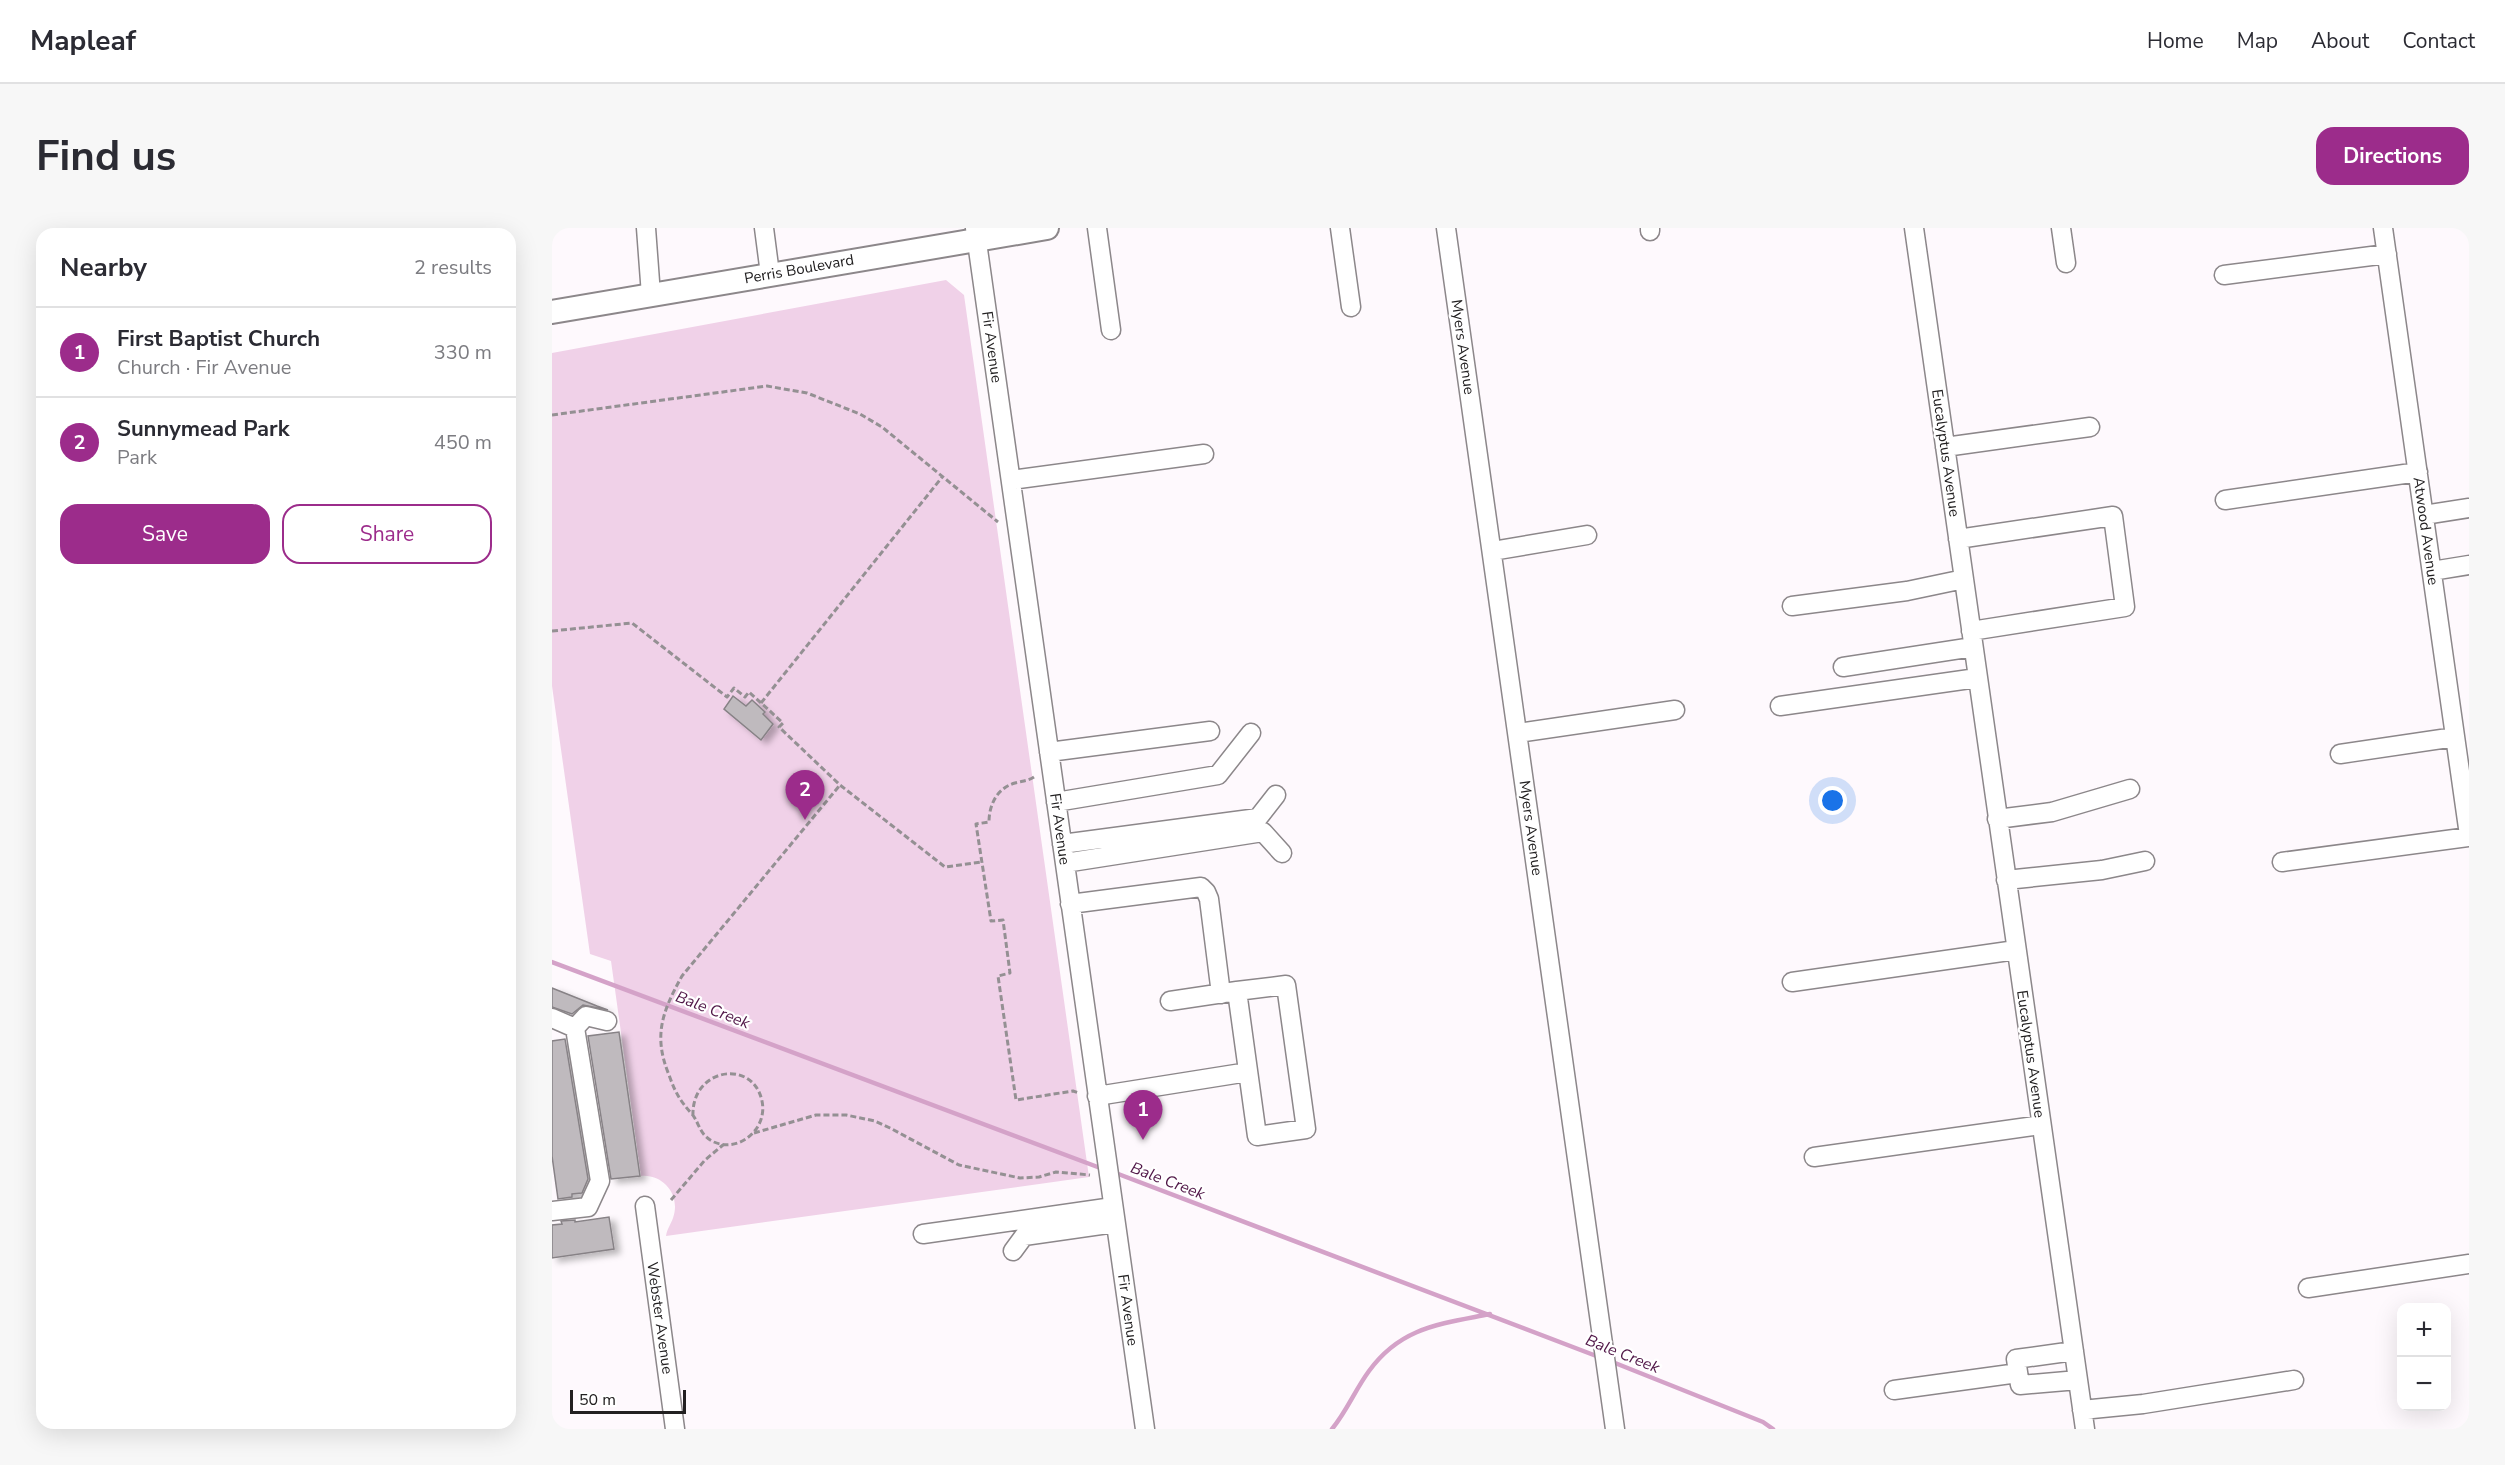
<!DOCTYPE html>
<meta charset="utf-8">
<style>
body{margin:0;font-family:"Nunito Sans",sans-serif;background:#f7f7f7;color:#2b2b33}
.controls{position:absolute;right:18px;bottom:18px;display:grid;overflow:hidden;border-radius:12px;box-shadow:0 6px 24px #0002}
.controls button{width:54px;height:54px;display:grid;place-items:center;padding:0;border:0;border-bottom:2px solid #e1e1e2;background:#fff;color:#2b2b33;font:30px sans-serif}
.scale{position:absolute;left:18px;bottom:15px;width:116px;box-sizing:border-box;padding-left:6px;border:3px solid #222021;border-top:0;font-size:16px;line-height:21px;white-space:nowrap;color:#222021;-webkit-text-stroke:4px #fff;paint-order:stroke}
.you{position:absolute;left:1281px;top:573px;width:21px;height:21px;margin:-15px;border:4px solid #fff;border-radius:50%;background:#1a73e8;box-shadow:0 0 0 9px #1a73e833}
.badge{display:grid;place-items:center;width:39px;height:39px;border-radius:50%;background:#9c2c8b;color:#fff;font-size:20px;font-weight:700}
.pin{position:absolute;translate:-50% -50px;filter:drop-shadow(0 2px 3px #0008)}
.pin::after{content:'';position:absolute;top:32px;width:21px;height:18px;background:inherit;clip-path:polygon(0 0,100% 0,50% 100%)}
.list{margin:0;padding:0;list-style:none}
h2{display:flex;justify-content:space-between;align-items:center;height:78px;margin:0;padding:0 24px;font-size:26px}
h2 small{font-size:20px;font-weight:400;color:#7c7c81}
.list li{display:grid;grid-template-columns:39px 1fr auto;gap:18px;align-items:center;box-sizing:border-box;height:90px;padding:0 24px;border-top:2px solid #e1e1e2}
.list b{display:block;font-size:22px;white-space:nowrap}
.list p{margin:0;font-size:20px;white-space:nowrap;color:#7c7c81}
.list em{font-size:20px;font-style:normal;color:#7c7c81}
.actions{display:flex;gap:12px;padding:18px 24px}
.actions a{flex:1;padding:14px 0;border:2px solid #9c2c8b;border-radius:18px;text-align:center;font-size:21px;color:#9c2c8b}
.actions .main{background:#9c2c8b;color:#fff}
.map{position:relative;flex:none;width:1917px;height:1201px;overflow:hidden;border-radius:18px}
header{display:flex;align-items:center;gap:36px;box-sizing:border-box;height:84px;padding:0 30px;background:#fff;border-bottom:2px solid #e1e1e2}
header strong{font-size:28px}
nav{display:flex;gap:33px;margin-inline-start:auto;font-size:21px}
.intro{display:flex;align-items:center;justify-content:space-between;box-sizing:border-box;height:144px;padding:0 36px}
h1{margin:0;font-size:42px}
.button{padding:15px 27px;border-radius:18px;background:#9c2c8b;color:#fff;font-size:21px;font-weight:700}
main{display:flex;gap:36px;padding:0 36px}
aside{flex:1;background:#fff;border-radius:18px;box-shadow:0 6px 24px #0002}
.map>svg:first-child{display:block}
</style>
<header>
<strong>Mapleaf</strong>
<nav><a>Home</a><a>Map</a><a>About</a><a>Contact</a></nav>
</header>
<div class="intro"><h1>Find us</h1><a class="button">Directions</a></div>
<main>
<aside>
<h2>Nearby<small>2 results</small></h2>
<ul class="list">
<li><span class="badge">1</span><div><b>First Baptist Church</b><p>Church · Fir Avenue</p></div><em>330 m</em></li>
<li><span class="badge">2</span><div><b>Sunnymead Park</b><p>Park</p></div><em>450 m</em></li>
</ul>
<div class="actions"><a class="main">Save</a><a>Share</a></div>
</aside>
<div class="map">
<svg width="1917" height="1201" viewBox="0 0 1917 1201">
<defs>
<filter id="shadow"><feDropShadow dx="6" dy="4" stdDeviation="3" flood-color="#0004"/></filter>
</defs>
<rect width="100%" height="100%" fill="#fef9fd"/>
<path fill="#f0d1e8" d="M394,52L412,67L537,949L114,1008C115,1001 119,996 121,990C129,968 112,946 89,948L59,733L38,726L0,458V125Z"/>
<g fill="none" stroke-linecap="round" stroke-linejoin="round">
<path stroke="#d4a2c8" stroke-width="4.5" d="M0,734L551,941
M561,944L1047,1129
M1058,1133L1211,1194L1221,1201
M780,1201C795,1183 803,1162 817,1143C849,1099 888,1096 938,1086"/>
</g>
<path fill="#bfbabe" stroke="#878286" stroke-width="1.5" filter="url(#shadow)" d="M181,468L194,478L200,472L213,484L211,486L221,496L209,512L172,481Z
M0,760L45,778L56,782L31,777L20,786L0,779Z
M67,804L88,948L59,951L36,808Z
M13,811L36,951L30,965L20,966V969L6,971L0,928V813Z
M57,989L62,1021L0,1030V997L10,996L9,993L23,992V994Z"/>
<g fill="none" stroke-linecap="round" stroke-linejoin="round">
<defs>
<path id="minor" d="M94,0L99,67
M212,0L218,46
M423,0L593,1201
M545,0L559,102
M788,0L799,79
M894,0L1063,1201
M1098,0V3
M1362,0L1533,1201
M1509,0L1514,35
M1831,0L1917,607
M1672,47L1835,26
M1393,219L1538,199
M459,252L652,226
M1673,272L1866,244
M1872,287L1917,280
M1406,311L1561,288L1573,379L1419,403
M940,323L1035,307
M1880,343L1917,337
M1240,378L1355,363L1412,351
M1291,439L1421,419
M1228,478L1425,450
M966,505L1123,482
M497,524L658,503
M1788,526L1903,509
M504,574L666,547L699,505
M1445,591L1500,584L1578,561
M510,616L706,590L724,567
M1730,634L1917,609
M513,635L711,604L730,625
M1454,652L1550,642L1593,633
M518,676L649,659L654,664L657,671L669,766
M1240,754L1464,722
M618,773L685,763L705,908L754,901L734,757L685,763
M0,790L23,800
M23,800L34,788L55,793
M545,868L696,844
M1262,929L1489,897
M93,978L123,1201
M0,983L36,979L48,953L23,800
M371,1006L561,979
M461,1023L472,1008L563,995
M1756,1060L1917,1036
M1522,1123L1464,1131L1468,1157L1526,1152
M1342,1162L1466,1145
M1530,1182L1591,1176L1742,1152"/>
<path id="major" d="M0,84L495,0"/>
</defs>
<use href="#minor" stroke="#8c878a" stroke-width="21"/>
<use href="#major" stroke="#8c878a" stroke-width="26"/>
<path stroke="#949093" stroke-width="3" stroke-dasharray="6 3" stroke-linecap="butt" d="M0,187L215,158L255,165L308,186L330,199L446,294
M0,403L80,395L175,469L182,460L193,469L197,464L231,495L227,499L288,557L393,639L430,634
M209,475L391,248
M482,549C476,553 470,553 463,555C445,560 437,577 437,594L424,596L439,693L451,692L458,745L446,748L464,872L521,863L527,865
M141,888C139,840 201,830 210,873C216,901 187,925 162,914C147,907 148,896 140,886C128,873 123,864 117,847C101,808 110,784 130,748L288,557
M202,905L264,887H294L323,893L338,900L407,937L468,950L487,949L504,944L538,947
M119,972L153,932L171,917"/>
<use href="#minor" stroke="#fff" stroke-width="18"/>
<use href="#major" stroke="#fff" stroke-width="22"/>
</g>
<g text-anchor="middle" stroke-width="4.5" stroke-linejoin="round" paint-order="stroke">
<g font-size="15" fill="#222021" stroke="#fff">
<text transform="translate(247 41) rotate(-10)" y="5">Perris Boulevard</text>
<text transform="translate(440 119) rotate(82)" y="5">Fir Avenue</text>
<text transform="translate(911 119) rotate(82)" y="5">Myers Avenue</text>
<text transform="translate(1394 225) rotate(82)" y="5">Eucalyptus Avenue</text>
<text transform="translate(1874 303) rotate(82)" y="5">Atwood Avenue</text>
<text transform="translate(979 600) rotate(82)" y="5">Myers Avenue</text>
<text transform="translate(508 601) rotate(82)" y="5">Fir Avenue</text>
<text transform="translate(1479 826) rotate(82)" y="5">Eucalyptus Avenue</text>
<text transform="translate(576 1082) rotate(82)" y="5">Fir Avenue</text>
<text transform="translate(108 1090) rotate(82)" y="5">Webster Avenue</text>
</g>
<g font-size="16" font-style="italic" fill="#501647" stroke="#fff">
<text transform="translate(161 781) rotate(21)" y="6">Bale Creek</text>
<text transform="translate(616 952) rotate(21)" y="6">Bale Creek</text>
<text transform="translate(1071 1125) rotate(22)" y="6">Bale Creek</text>
</g>
</g>
</svg>
<div class="controls">
<button>+</button>
<button>−</button>
</div>
<div class="scale">50 m</div>
<div class="you"></div>
<div class="pin badge" style="left:591px;top:912px">1</div>
<div class="pin badge" style="left:253px;top:592px">2</div>
</div>
</main>
